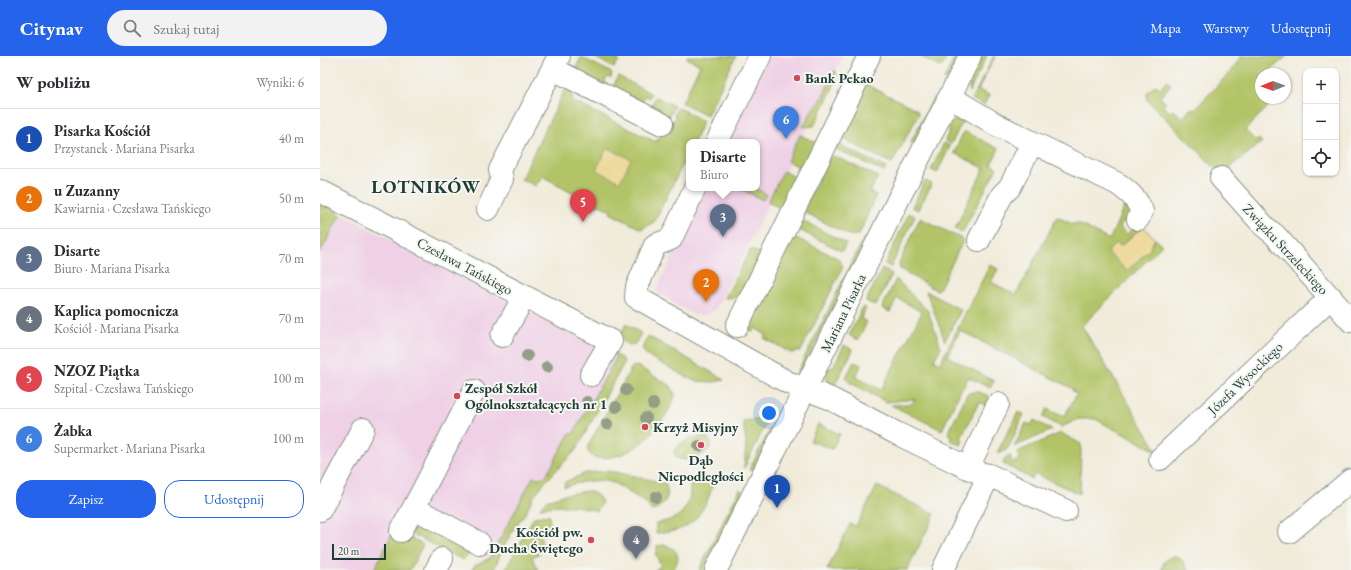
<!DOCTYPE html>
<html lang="pl">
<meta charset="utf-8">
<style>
body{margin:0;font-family:"EB Garamond",serif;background:#f2f2f3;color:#2b2b33}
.controls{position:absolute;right:12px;top:12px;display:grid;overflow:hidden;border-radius:8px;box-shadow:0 1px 3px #0004}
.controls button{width:36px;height:36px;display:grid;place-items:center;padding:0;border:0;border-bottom:1px solid #e1e1e2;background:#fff;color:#2b2b33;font:20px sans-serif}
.compass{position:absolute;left:935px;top:12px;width:36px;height:36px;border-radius:50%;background:#fff;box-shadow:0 1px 3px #0004;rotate:269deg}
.scale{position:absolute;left:12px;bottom:10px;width:54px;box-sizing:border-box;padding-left:4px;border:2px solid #1f3d34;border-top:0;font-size:11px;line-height:14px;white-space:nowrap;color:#1f3d34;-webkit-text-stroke:3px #f6f6f2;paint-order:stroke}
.you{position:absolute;left:449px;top:357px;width:14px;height:14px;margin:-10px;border:3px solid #fff;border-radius:50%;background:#1a73e8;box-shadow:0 0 0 6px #1a73e833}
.badge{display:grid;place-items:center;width:26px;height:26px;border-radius:50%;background:#2563eb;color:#fff;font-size:13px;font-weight:700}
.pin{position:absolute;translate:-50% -33px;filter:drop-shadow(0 1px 2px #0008)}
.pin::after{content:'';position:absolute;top:21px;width:14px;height:12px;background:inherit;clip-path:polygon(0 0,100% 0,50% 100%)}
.popup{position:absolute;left:366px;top:83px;width:74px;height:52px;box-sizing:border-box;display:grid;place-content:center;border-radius:8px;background:#fff;filter:drop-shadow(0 1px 3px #0005);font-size:13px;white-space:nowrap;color:#7c7c81}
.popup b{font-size:15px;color:#2b2b33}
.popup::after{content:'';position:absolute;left:50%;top:100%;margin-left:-8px;border:8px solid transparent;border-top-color:#fff}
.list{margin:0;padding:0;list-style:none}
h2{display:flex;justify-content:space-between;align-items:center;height:52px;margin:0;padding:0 16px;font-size:17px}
h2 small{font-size:13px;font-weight:400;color:#7c7c81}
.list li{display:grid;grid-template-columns:26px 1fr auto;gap:12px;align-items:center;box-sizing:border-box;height:60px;padding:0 16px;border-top:1px solid #e1e1e2}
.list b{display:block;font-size:15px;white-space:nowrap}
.list p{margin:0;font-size:13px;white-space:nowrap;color:#7c7c81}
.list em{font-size:13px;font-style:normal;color:#7c7c81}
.actions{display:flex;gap:8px;padding:12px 16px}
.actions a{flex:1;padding:9px 0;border:1px solid #2563eb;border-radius:16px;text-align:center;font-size:14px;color:#2563eb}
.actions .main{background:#2563eb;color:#fff}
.icon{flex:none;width:22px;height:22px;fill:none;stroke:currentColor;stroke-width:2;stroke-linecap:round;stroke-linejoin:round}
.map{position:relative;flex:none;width:1031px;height:514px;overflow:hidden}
header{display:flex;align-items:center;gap:24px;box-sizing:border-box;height:56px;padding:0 20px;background:#2563eb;color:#fff}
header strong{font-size:19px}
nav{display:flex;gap:22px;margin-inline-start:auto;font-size:14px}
.search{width:280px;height:36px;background:#f2f2f3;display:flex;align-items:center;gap:10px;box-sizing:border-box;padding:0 14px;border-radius:22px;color:#7c7c81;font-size:15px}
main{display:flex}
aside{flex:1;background:#fff}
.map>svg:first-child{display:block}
</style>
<header>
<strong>Citynav</strong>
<div class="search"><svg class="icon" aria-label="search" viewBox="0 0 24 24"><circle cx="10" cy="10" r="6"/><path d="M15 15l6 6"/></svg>Szukaj tutaj</div>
<nav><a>Mapa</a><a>Warstwy</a><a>Udostępnij</a></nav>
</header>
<main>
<aside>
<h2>W pobliżu<small>Wyniki: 6</small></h2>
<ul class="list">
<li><span class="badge" style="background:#1a4fb4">1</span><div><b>Pisarka Kościół</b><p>Przystanek · Mariana Pisarka</p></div><em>40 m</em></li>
<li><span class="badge" style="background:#e8710a">2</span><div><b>u Zuzanny</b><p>Kawiarnia · Czesława Tańskiego</p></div><em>50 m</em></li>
<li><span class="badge" style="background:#5c6f8a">3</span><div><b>Disarte</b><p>Biuro · Mariana Pisarka</p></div><em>70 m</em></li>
<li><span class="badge" style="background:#6b7280">4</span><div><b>Kaplica pomocnicza</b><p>Kościół · Mariana Pisarka</p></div><em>70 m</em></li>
<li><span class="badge" style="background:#e0444e">5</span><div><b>NZOZ Piątka</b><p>Szpital · Czesława Tańskiego</p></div><em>100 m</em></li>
<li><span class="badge" style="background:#3f7fe0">6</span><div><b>Żabka</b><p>Supermarket · Mariana Pisarka</p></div><em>100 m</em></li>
</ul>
<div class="actions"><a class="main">Zapisz</a><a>Udostępnij</a></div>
</aside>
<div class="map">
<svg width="1031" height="514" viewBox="0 0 1031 514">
<rect width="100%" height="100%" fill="#f6f6f2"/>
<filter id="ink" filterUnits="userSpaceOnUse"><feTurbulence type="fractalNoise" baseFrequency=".025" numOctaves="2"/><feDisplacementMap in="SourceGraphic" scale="8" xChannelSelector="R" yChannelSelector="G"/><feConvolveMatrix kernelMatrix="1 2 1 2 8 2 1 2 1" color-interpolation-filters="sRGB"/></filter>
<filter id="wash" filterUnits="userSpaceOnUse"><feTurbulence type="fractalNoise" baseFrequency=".012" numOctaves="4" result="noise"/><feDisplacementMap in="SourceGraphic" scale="16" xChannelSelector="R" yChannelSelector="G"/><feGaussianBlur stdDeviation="0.9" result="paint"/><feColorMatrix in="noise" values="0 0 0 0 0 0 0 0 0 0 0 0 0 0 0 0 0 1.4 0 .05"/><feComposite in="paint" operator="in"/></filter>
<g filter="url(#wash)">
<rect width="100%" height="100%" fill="#f1ebda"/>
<path fill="#efd0e6" d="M449,0H523L402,242L395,254L384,259H375L357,249L336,235L385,132H437V86H408Z
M21,158L296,300V303L253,378H249L229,415L226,420L219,422L213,421L210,426L170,502L95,463L68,514H0V197Z"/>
<path fill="#b3c467" stroke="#69804e" d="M273,0H291L299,4L294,12Z
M367,0H416L387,59L362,47L380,9L367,2Z
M600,0H628L622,10L620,11Z
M635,0H639L628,23L624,24Z
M662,0H667L649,36V26Z
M674,0H675L658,34L669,39L664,49L652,43Z
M921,0H967L946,18H941V42H955L956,43L925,74L936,85L939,83L942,86L931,95L901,118L827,44V37L835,29L840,32L846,25L851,29L840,41L846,47L843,50L850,56L853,54L863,62L871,52L874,54L913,13Z
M261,1L292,17L291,22L287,21L284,26L288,28L286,30L255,14Z
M515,14L518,21L494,70L483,71L493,53L500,46Z
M298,20L330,37L331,39L329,42L325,39L322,46L292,33Z
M248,27C254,34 254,36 252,45L336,86L344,71L349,73L356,60L354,59L357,52H360L383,65L374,86H369V96L334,166L321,173L290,157L291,155L280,149L278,150L222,120L216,130L201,123Z
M545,28L596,53L599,58L572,107L550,97L519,80Z
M337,41L354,50L348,62L330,53L335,42Z
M614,41L616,47L597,83L592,88L590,87Z
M644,63L631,88L625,84L630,74L627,68L633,65Z
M644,75L679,93L671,108L677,112L642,177L635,173L664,112L634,97Z
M480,79L499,88L486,114L467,105Z
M516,87L566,112L564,116L514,92Z
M624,87L630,90L617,117L611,114Z
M514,100L558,121L550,136L556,139L539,179H529L482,155L510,101Z
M463,115L481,124L466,155L448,146Z
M605,125L612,128L598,154L592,151Z
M419,132H435L446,138L443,144Z
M808,141C812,155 809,159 800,171L807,178L815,171L818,174L801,190L795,188L788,196L807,214L831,192L830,190L835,183L842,189L762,270L838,396L775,363H759L741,371L723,361L727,353L744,361L757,337L752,335L753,333L639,274L638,276L639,277L627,300L674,325L670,332L648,321L645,328V329L641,334L622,374L571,349L592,348L595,343L566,346L529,326L526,321L534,306L541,309L536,321L561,334L602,256L577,242L570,256L562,252L576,223L608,255L621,291L614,304L620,307L670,209L678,213L671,226L696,239L737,161L753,168L758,167L787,183H790Z
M0,146L21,158L0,197Z
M589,157L595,160L571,211L565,208Z
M600,162L642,183V187L619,233L616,234L580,213L579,207Z
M479,163L526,187L522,195L475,172Z
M470,179L519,203L523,211L481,295L471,297L444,282L446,279L435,272L433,276L426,272Z
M544,182L547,183L483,314L477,317Z
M430,194H432L444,199L423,241L405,242Z
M562,213L572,218L556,250L546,245Z
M606,235L641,254L625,285Z
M543,251L546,252L541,263L547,266L538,284L529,279Z
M306,268L321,277C318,283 316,290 309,290L303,285L301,277Z
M328,280L398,320L404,324L394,326L374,325L328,300C319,293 323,289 328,280Z
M524,289L533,294L513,332C508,326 504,321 506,313L513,311Z
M293,297L303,303L304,307L256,394L224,427L213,441L206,456L193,474L181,496L174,514H152L154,510L170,502L213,421C221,423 225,421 229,415L249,378H253L296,302Z
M317,310L351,330L355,339C350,359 328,385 309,395C298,401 286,402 274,402L268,396V390L312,311Z
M656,335L669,340L667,350L659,346L641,382L643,384L641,389L630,384L632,380L628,378L647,338Z
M698,356L704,358C700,366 692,387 687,393C685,396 681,396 678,397V395Z
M457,359L461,361L434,413L429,414Z
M449,362L424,412L426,388L423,365Z
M714,364L732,374L694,391L706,367L711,369Z
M498,368L520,378L512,393L490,385Z
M741,377L761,388L760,438L715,418L712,423L683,408L685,402L690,399L692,407L700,404L697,396Z
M386,381C405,391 367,411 356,401L354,395C360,385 375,380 386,381Z
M286,415L295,416L345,427C351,442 345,449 332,455L326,447L294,427C277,422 261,426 244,431L245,426L266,417Z
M383,421L395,422C386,454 374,477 336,477V467C364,463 372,450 370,423Z
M557,430L615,458L587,514H507L530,468L536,470Z
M420,433L422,435L421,439L384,514H379Z
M268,435C275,437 280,440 282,447L277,455C256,448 242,449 220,452C226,439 255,437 268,435Z
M229,459L230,470L234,473V476L220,479L223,491L228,493L212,501L218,514H185L214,461Z
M94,463L154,494L143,504L88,476Z
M73,476L86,479L103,489L90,514H54Z
M345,489C359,493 361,502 353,514H335L341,510L335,497L337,496V490Z
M853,500C861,500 864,507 868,514H842C842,507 846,502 853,500Z"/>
<path fill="#eeda9e" stroke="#868c69" d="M287,92L311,103L300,126L276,114Z
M823,170L835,183L830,190L831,192L807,215L788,196L795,187L801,190Z"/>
</g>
<g filter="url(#ink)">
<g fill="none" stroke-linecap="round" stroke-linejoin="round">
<defs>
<path id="minor" d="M233,13L342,68
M630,41L677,69L798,128C809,136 817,143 822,155L818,163
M397,86L440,0
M901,122L945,171L955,179L1031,265
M375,132L351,183L335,189L317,231L316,241L469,327L509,342L576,377L648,412L662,418L669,419L746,455
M0,135L291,285L271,319
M168,153L182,123L180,114L239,0
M659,184L682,139L690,131L712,87
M417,270L549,0
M182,280L204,241
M840,403L1011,241
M648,412L678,348
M94,452L159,487
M0,454L43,373
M81,475L101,438L154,335
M969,476L1031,424
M116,514L122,503
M396,514L580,140L650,0
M623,514L669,419"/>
</defs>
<use href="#minor" stroke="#889487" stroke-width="24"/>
<use href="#minor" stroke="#fff" stroke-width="22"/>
</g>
<g fill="#929e86">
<circle cx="207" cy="300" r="6"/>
<circle cx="227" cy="311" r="6"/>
<circle cx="306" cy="334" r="6"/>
<circle cx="267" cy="346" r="6"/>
<circle cx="333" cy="348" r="6"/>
<circle cx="296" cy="351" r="6"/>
<circle cx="326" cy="362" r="6"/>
<circle cx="287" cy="368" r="6"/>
<circle cx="379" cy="390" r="6"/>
<circle cx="336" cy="441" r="6"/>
</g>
</g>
<g fill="#d1495b" stroke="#f6f6f2" stroke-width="1.5">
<circle cx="477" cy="22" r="4"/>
<circle cx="137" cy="340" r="4"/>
<circle cx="325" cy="371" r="4"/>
<circle cx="381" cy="389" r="4"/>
<circle cx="271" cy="484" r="4"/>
</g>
<g text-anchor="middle" stroke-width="4" stroke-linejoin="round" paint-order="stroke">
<g font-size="14" font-weight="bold" fill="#1f3d34" stroke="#f6f6f2" text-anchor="start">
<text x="485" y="27">Bank Pekao</text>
<text x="145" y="337">Zespół Szkół<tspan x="145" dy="16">Ogólnokształcących nr 1</tspan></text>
<text x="333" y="376">Krzyż Misyjny</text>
<text x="381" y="409" text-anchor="middle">Dąb<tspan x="381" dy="16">Niepodległości</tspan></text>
<text x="263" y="481" text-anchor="end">Kościół pw.<tspan x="263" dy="16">Ducha Świętego</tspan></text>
</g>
<g font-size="14" fill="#1f3d34" stroke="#f6f6f2">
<text transform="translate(966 193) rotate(47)" y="5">Związku Strzeleckiego</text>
<text transform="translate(145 210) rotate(28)" y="5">Czesława Tańskiego</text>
<text transform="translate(523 257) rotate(-64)" y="5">Mariana Pisarka</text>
<text transform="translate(925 322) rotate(-44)" y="5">Józefa Wysockiego</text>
</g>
<g font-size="18" font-weight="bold" letter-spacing="1" fill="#1f3d34" stroke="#f6f6f2">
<text x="106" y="137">LOTNIKÓW</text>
</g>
</g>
</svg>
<div class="controls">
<button>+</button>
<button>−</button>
<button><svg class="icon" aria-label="locate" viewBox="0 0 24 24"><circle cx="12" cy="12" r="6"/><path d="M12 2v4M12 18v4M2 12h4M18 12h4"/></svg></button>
</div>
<svg class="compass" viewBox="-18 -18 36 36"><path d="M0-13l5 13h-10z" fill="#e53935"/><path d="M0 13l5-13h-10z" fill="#7c7c81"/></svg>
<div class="scale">20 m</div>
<div class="you"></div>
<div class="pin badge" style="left:457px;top:452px;background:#1a4fb4">1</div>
<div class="pin badge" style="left:386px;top:246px;background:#e8710a">2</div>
<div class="pin badge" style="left:403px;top:181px;background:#5c6f8a">3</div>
<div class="popup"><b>Disarte</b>Biuro</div>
<div class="pin badge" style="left:316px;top:503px;background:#6b7280">4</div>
<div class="pin badge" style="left:263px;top:166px;background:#e0444e">5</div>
<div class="pin badge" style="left:466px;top:83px;background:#3f7fe0">6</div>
</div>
</main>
